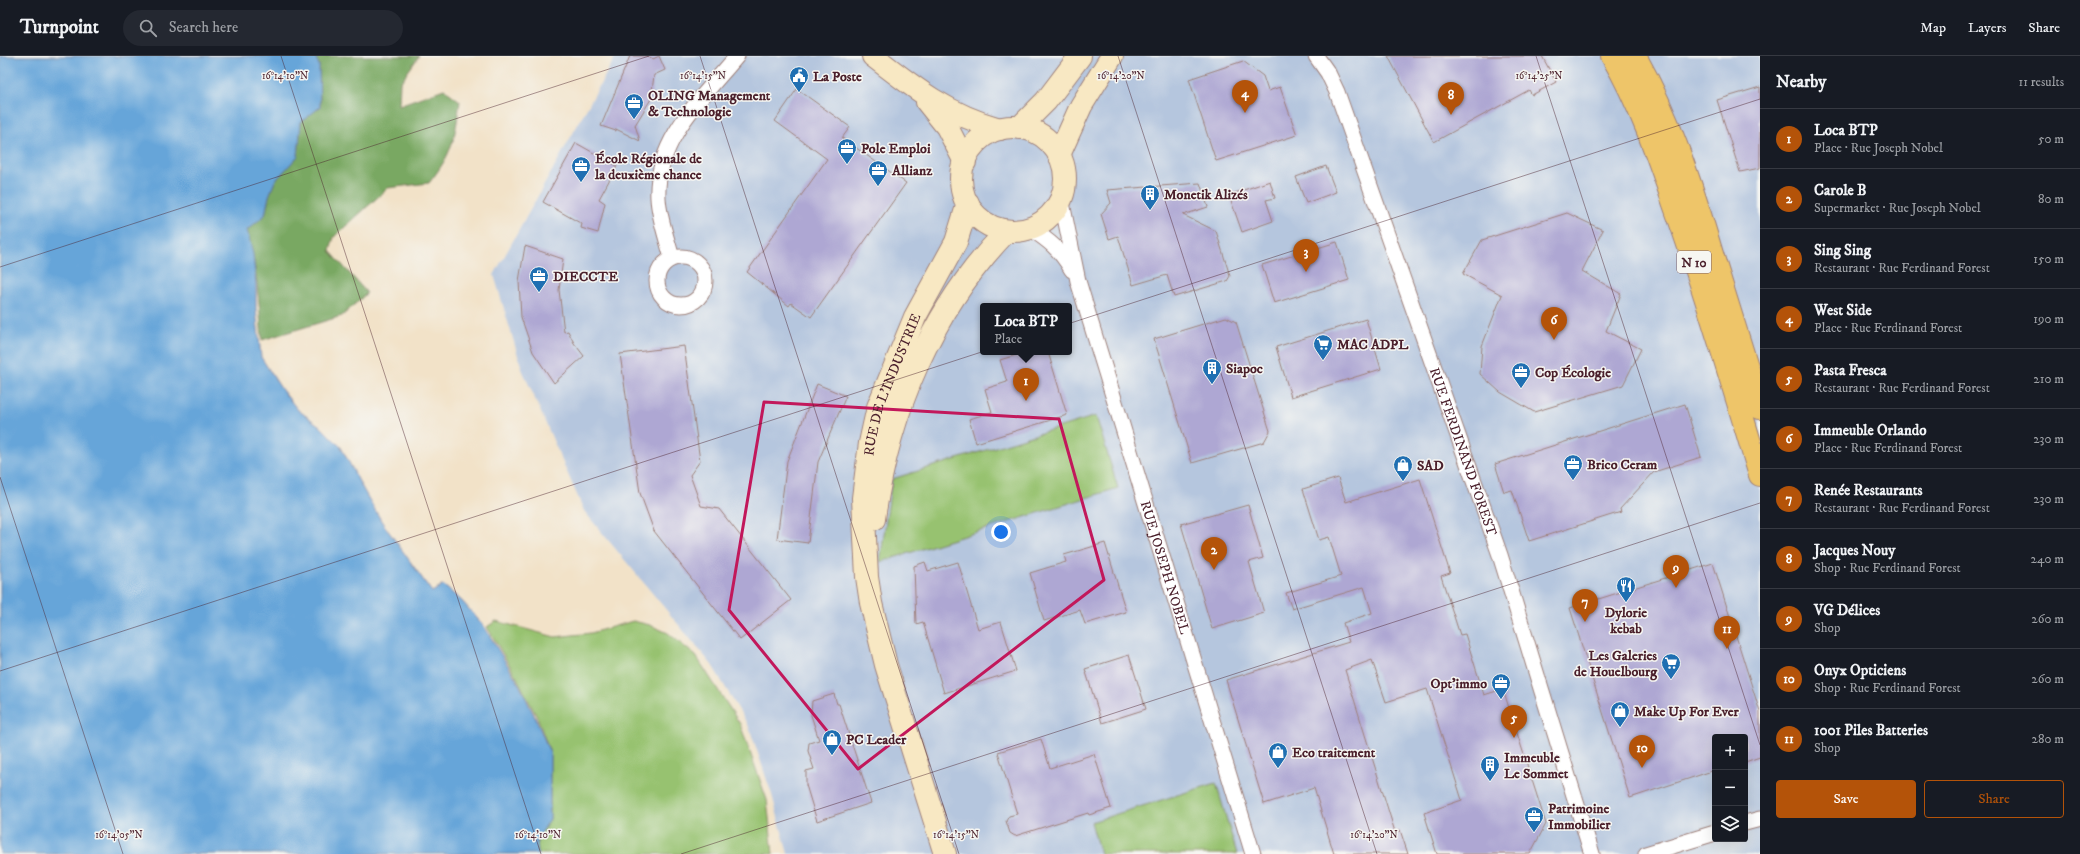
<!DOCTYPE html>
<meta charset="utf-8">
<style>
body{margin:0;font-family:"IM FELL DW Pica",serif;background:#242831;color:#f1f3f6}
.controls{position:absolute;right:12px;bottom:12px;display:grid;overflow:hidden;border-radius:4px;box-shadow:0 4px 16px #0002}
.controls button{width:36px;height:36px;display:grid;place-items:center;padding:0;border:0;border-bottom:1px solid #363941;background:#171b24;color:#f1f3f6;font:20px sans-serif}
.you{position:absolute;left:1001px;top:476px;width:14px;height:14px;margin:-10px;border:3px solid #fff;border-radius:50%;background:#1a73e8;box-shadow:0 0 0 6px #1a73e833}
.badge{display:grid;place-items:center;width:26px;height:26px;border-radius:50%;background:#b45309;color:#fff;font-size:13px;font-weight:700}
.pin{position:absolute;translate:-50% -33px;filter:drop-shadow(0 1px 2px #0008)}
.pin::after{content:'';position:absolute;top:21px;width:14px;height:12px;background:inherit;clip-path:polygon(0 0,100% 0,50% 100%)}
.popup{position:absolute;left:980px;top:247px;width:92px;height:52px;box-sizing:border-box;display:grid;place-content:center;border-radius:4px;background:#171b24;filter:drop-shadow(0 1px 3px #0005);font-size:13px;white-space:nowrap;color:#9ea1a6}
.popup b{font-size:15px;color:#f1f3f6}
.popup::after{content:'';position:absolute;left:50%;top:100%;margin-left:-8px;border:8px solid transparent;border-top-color:#171b24}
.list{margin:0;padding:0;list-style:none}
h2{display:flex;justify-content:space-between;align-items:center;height:52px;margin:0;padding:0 16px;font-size:17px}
h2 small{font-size:13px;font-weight:400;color:#9ea1a6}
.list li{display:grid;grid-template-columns:26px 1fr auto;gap:12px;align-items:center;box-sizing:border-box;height:60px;padding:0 16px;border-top:1px solid #363941}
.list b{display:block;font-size:15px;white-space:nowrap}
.list p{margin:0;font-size:13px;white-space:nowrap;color:#9ea1a6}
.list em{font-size:13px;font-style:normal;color:#9ea1a6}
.actions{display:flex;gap:8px;padding:12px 16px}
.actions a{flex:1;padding:9px 0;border:1px solid #b45309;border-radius:4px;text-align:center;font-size:14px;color:#b45309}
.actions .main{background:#b45309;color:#fff}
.icon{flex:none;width:22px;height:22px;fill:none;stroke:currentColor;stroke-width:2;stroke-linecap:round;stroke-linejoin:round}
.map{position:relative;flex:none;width:1760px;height:798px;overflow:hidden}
header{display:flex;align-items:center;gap:24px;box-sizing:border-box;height:56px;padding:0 20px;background:#171b24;border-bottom:1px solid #363941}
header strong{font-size:19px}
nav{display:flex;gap:22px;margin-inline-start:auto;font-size:14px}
.search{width:280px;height:36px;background:#242831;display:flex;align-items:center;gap:10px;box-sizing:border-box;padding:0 14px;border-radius:22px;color:#9ea1a6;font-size:15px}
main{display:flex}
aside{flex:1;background:#171b24}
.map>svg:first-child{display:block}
</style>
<header>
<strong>Turnpoint</strong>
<div class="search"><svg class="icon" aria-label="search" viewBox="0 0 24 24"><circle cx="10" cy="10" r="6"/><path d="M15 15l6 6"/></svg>Search here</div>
<nav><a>Map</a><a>Layers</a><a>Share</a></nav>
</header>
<main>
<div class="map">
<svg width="1760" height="798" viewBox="0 0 1760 798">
<rect width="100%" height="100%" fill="#f6f6f2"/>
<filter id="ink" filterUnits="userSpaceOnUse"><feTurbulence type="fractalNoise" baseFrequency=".025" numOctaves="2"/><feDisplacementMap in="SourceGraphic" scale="8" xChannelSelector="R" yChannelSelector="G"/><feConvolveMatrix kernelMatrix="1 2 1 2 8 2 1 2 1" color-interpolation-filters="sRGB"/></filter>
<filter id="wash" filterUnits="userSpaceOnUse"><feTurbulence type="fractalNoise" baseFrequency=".012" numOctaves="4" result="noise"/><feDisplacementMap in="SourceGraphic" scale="16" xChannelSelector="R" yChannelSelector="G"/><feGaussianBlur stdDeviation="0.9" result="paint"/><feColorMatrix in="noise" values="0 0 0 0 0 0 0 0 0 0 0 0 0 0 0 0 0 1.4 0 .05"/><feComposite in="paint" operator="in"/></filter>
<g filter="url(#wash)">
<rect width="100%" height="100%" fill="#f2e2c8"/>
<path fill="#b5c6de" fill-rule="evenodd" d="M616,0H1760V798H788L772,739L749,671L712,609L584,455L522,313L494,219ZM983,250H1069V296H983ZM1715,681H1745V783H1715Z"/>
<path fill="#97c26f" stroke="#70704d" d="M1096,360L1118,432L880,506L892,423Z
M496,565L555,581L591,577L633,565L650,569L668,577L696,600L740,668L767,744L773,798H538L537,784L550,763V697L538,663L517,622L487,571Z
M1216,727L1237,798H1100L1091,766Z"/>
<path fill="#79a862" stroke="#626446" d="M315,0H419L400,27L399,49L444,33L460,45C455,82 453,97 429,127L388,132L334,181L330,195L367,237L342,260L262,284C259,247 257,210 247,174L265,159L269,140L275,125L298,100L301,66L320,51L319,9Z"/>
<path fill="#66a5d9" stroke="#586282" d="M0,0H315L319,9L320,51L301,66L298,100L275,125L269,140L265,159L247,174L253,198L256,228V253L261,301L282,334L298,354L320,370L341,391L363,433L382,466L432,536L443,529L462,545L484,570L519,628L536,663L550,697V763L537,784L538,798H0Z"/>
<g id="blocks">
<path fill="#aea7d3" d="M630,0H648L653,3L659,0L665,14L654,19L651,43L635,69L640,85L616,73V75L601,70Z
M1388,0H1542L1556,26L1532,39L1529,34L1434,86Z
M1243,5L1263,20L1268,35L1280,31L1297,79L1216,105L1189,23Z
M1760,31V112L1740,116L1717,44Z
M797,33L850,71L842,82L906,127L811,261L791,247L789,250L747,216L827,103L775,65Z
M576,87L617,110L599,143L605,147L598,177L581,172L582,168L543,146Z
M1326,110L1336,136L1306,147L1296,121Z
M1270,125L1275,142L1266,144L1273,165L1242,176L1229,139Z
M1200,127L1208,151L1183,159L1216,175L1230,220L1227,225L1174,241L1167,219L1133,229L1118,180L1109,183L1101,158L1111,147L1107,134Z
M1567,157L1603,174L1582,215L1621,238L1606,275L1641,293L1623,329L1534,356L1500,336L1480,318L1482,290L1502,239L1463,218L1482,184Z
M1337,186L1349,224L1274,247L1262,209Z
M525,190L563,203L559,234L564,276L568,275L574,287L584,300L554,327L533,296L521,261L519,225Z
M1226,261L1236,266L1270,375L1264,386L1192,407L1154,283Z
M1366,263L1381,313L1291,341L1276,291Z
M684,290L700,405L690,419L701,450L719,453L791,544L740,584L654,475L640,437L620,298Z
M1026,296H1048L1067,359L976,387L969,363L992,356L985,333L1007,326L1000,304Z
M817,328L846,340L818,406L808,487L777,483L787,405Z
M1685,348L1701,401L1654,416L1620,453L1621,456L1529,485L1512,434L1504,436L1495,408Z
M1338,422L1346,446L1420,423L1450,517L1441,520L1460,579L1465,578L1484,639L1503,633L1546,768L1530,798H1437L1424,757L1462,744L1427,633L1386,646L1372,604L1345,614L1395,776L1400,774L1408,798H1334L1314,732L1264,748L1226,624L1349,586L1343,567L1372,557L1364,531L1292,553L1286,537L1341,520L1329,481L1319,484L1303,433Z
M1248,449L1263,502L1249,506L1264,557L1212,573L1181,468Z
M1105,487L1126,556L1085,568L1080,554L1044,565L1030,517L1066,506L1064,499Z
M925,506L928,515L958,506L978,573L1001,566L1016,615L944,637L923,566L916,568L914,510Z
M1713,507L1760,656V701L1745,706V681H1715V714L1630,742L1570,552Z
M1129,599L1146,653L1102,667L1085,613Z
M834,638L837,648H839L871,747L817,765L806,729V715L814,713L808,695L809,687L819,684L811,659L812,645Z
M1041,683L1050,712L1094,698L1111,752L1089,759L1088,757L1015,780L1010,777L1006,765L1009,760L1017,758L998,696Z"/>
</g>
</g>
<g filter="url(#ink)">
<use href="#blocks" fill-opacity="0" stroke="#9e807a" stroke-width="1"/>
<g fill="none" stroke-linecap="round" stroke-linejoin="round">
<defs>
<g id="street">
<path id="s1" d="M1316,0L1328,17L1337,36L1500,499L1592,798"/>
<path id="s2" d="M1061,142L1078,225L1253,798"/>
<path d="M1030,172C1049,185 1060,193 1072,214"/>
<circle cx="681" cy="225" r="24"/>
<path d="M672,202C667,183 659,162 658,142C655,84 703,41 737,0"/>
<path d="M1745,767L1760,763"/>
<path d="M1646,798L1715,777"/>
</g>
<g id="secondary">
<path d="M873,0C914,32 948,59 1000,73"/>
<path d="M927,46L947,71L965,106"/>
<circle cx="1013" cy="123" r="52"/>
<path d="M1019,72L1046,45L1080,0"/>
<path d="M1059,99L1081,50L1112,0"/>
<path d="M874,463C888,357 932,252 1007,175"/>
<path id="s3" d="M945,798L886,609L871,547L867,521L863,442L870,387L878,351L915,261L956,186L968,147"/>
</g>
<path id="primary" d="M1612,0C1639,46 1657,98 1674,148C1706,237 1732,328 1760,419
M1635,0C1670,62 1692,130 1712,198C1728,250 1744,301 1760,352"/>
</defs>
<use href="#street" stroke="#9e807a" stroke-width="17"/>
<use href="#secondary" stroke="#9e807a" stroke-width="24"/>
<use href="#primary" stroke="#9e807a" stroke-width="24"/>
<use href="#street" stroke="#fff" stroke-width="15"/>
<use href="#secondary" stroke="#f8e8c3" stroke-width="22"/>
<use href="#primary" stroke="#eec569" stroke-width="22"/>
</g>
</g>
<path fill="none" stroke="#c2185b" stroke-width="3" stroke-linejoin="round" d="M764,346L1059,363L1104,524L858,713L729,554Z"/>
<path fill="none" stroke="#4a1f2b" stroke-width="1" stroke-opacity="0.45" d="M281,0L541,798M700,0L959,798M1118,0L1377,798M1536,0L1760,689M0,211L649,0M0,421L123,798M0,615L1760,43M681,798L1760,447"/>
<defs>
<symbol id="civic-pin" viewBox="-11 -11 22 30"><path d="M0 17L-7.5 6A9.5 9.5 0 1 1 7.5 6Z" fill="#1f6fb2" stroke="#f6f6f2"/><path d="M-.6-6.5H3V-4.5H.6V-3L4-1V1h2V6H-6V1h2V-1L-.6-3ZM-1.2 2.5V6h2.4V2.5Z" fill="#fff"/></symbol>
<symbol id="office-pin" viewBox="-11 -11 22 30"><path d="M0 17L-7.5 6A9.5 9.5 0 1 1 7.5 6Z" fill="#1f6fb2" stroke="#f6f6f2"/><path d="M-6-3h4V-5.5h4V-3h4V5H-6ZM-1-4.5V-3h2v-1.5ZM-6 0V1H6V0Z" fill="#fff"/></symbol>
<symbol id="building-pin" viewBox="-11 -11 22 30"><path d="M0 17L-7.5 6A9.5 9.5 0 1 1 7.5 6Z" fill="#1f6fb2" stroke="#f6f6f2"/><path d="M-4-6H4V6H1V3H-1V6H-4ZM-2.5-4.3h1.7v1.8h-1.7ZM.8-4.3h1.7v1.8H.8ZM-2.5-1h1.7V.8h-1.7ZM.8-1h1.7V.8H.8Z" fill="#fff"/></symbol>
<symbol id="supermarket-pin" viewBox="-11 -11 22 30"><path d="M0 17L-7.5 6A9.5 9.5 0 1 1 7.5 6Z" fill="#1f6fb2" stroke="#f6f6f2"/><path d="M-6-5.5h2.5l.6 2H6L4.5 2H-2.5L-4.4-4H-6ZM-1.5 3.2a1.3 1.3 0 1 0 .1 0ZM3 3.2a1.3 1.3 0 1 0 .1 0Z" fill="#fff"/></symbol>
<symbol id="shop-pin" viewBox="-11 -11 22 30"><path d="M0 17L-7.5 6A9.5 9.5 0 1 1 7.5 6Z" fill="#1f6fb2" stroke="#f6f6f2"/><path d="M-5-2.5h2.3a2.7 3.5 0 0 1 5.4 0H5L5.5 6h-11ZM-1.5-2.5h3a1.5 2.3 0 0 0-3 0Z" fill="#fff"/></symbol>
<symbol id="restaurant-pin" viewBox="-11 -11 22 30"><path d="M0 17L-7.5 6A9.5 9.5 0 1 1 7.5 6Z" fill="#1f6fb2" stroke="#f6f6f2"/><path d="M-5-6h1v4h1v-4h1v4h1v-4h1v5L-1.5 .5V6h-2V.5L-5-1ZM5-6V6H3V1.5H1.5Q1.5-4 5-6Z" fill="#fff"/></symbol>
</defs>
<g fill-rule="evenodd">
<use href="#civic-pin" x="788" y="9" width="22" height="30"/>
<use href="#office-pin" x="623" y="36" width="22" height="30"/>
<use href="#office-pin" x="836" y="81" width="22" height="30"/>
<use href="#office-pin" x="570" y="99" width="22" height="30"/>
<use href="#office-pin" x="867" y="103" width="22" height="30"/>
<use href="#building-pin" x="1139" y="127" width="22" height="30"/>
<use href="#office-pin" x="528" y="209" width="22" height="30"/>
<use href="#supermarket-pin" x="1312" y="277" width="22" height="30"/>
<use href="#building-pin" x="1201" y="301" width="22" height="30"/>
<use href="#office-pin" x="1510" y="305" width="22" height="30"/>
<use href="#office-pin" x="1562" y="397" width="22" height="30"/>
<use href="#shop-pin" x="1392" y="398" width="22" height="30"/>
<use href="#restaurant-pin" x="1615" y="519" width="22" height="30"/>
<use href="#supermarket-pin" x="1660" y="596" width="22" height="30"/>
<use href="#office-pin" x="1490" y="616" width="22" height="30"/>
<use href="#shop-pin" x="1609" y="644" width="22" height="30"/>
<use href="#shop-pin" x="821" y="672" width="22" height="30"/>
<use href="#shop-pin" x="1267" y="685" width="22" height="30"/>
<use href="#building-pin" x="1479" y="698" width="22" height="30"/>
<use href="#office-pin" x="1523" y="749" width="22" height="30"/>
</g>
<g text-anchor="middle" stroke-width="3" stroke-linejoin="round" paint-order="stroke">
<rect fill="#f6f6f2" stroke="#7e6067" stroke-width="1" x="1677" y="195" width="34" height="22" rx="3"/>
<g font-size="13" font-weight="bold" fill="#4a1f2b">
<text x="1694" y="211">N 10</text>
</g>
<g font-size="14" font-weight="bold" fill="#4a1f2b" stroke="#f6f6f2" text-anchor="start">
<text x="813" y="25">La Poste</text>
<text x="648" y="44">OLING Management<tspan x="648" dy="16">&amp; Technologie</tspan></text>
<text x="861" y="97">Pole Emploi</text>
<text x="595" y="107">École Régionale de<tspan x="595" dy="16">la deuxième chance</tspan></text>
<text x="892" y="119">Allianz</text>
<text x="1164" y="143">Monetik Alizés</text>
<text x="553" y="225">DIECCTE</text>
<text x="1337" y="293">MAC ADPL</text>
<text x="1226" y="317">Siapoc</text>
<text x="1535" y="321">Cop Écologie</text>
<text x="1587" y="413">Brico Ceram</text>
<text x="1417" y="414">SAD</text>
<text x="1626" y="561" text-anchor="middle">Dylorie<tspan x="1626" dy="16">kebab</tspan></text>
<text x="1657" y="604" text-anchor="end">Les Galeries<tspan x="1657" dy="16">de Houelbourg</tspan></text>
<text x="1487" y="632" text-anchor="end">Opt'immo</text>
<text x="1634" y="660">Make Up For Ever</text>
<text x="846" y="688">PC Leader</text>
<text x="1292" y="701">Eco traitement</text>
<text x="1504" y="706">Immeuble<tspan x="1504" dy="16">Le Sommet</tspan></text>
<text x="1548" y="757">Patrimoine<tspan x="1548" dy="16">Immobilier</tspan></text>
</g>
<g font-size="14" fill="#4a1f2b" stroke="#f6f6f2">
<text dy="5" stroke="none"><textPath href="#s3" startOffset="485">RUE DE L'INDUSTRIE</textPath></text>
<text dy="5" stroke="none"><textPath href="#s1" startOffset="423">RUE FERDINAND FOREST</textPath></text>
<text dy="5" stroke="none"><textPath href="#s2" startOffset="384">RUE JOSEPH NOBEL</textPath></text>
</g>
</g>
<g font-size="10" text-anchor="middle" fill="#4a1f2b" stroke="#f6f6f2" stroke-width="3" stroke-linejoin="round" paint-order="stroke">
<text x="285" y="23">16°14'10"N</text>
<text x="703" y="23">16°14'15"N</text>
<text x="1121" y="23">16°14'20"N</text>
<text x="1539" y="23">16°14'25"N</text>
<text x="119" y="782">16°14'05"N</text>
<text x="538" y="782">16°14'10"N</text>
<text x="956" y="782">16°14'15"N</text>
<text x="1374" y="782">16°14'20"N</text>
</g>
</svg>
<div class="controls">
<button>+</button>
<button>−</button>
<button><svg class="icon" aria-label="layers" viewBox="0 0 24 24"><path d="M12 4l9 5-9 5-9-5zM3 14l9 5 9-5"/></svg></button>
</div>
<div class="you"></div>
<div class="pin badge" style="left:1026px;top:345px">1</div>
<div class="popup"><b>Loca BTP</b>Place</div>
<div class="pin badge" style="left:1214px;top:514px">2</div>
<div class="pin badge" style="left:1306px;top:216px">3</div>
<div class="pin badge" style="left:1245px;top:57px">4</div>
<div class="pin badge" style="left:1514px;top:682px">5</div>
<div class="pin badge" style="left:1554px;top:284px">6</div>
<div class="pin badge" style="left:1585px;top:566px">7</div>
<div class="pin badge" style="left:1451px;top:59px">8</div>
<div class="pin badge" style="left:1676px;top:532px">9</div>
<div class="pin badge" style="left:1642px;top:712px">10</div>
<div class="pin badge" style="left:1727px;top:593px">11</div>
</div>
<aside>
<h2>Nearby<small>11 results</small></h2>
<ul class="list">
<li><span class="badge">1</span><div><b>Loca BTP</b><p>Place · Rue Joseph Nobel</p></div><em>50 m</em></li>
<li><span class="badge">2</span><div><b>Carole B</b><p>Supermarket · Rue Joseph Nobel</p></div><em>80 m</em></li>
<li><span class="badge">3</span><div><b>Sing Sing</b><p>Restaurant · Rue Ferdinand Forest</p></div><em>150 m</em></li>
<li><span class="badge">4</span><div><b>West Side</b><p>Place · Rue Ferdinand Forest</p></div><em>190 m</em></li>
<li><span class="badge">5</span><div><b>Pasta Fresca</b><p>Restaurant · Rue Ferdinand Forest</p></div><em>210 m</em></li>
<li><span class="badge">6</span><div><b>Immeuble Orlando</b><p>Place · Rue Ferdinand Forest</p></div><em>230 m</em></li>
<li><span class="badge">7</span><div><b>Renée Restaurants</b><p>Restaurant · Rue Ferdinand Forest</p></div><em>230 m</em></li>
<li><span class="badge">8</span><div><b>Jacques Nouy</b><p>Shop · Rue Ferdinand Forest</p></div><em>240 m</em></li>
<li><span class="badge">9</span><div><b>VG Délices</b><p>Shop</p></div><em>260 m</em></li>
<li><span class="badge">10</span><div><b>Onyx Opticiens</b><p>Shop · Rue Ferdinand Forest</p></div><em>260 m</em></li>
<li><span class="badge">11</span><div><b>1001 Piles Batteries</b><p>Shop</p></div><em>280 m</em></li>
</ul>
<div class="actions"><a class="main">Save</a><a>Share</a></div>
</aside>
</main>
